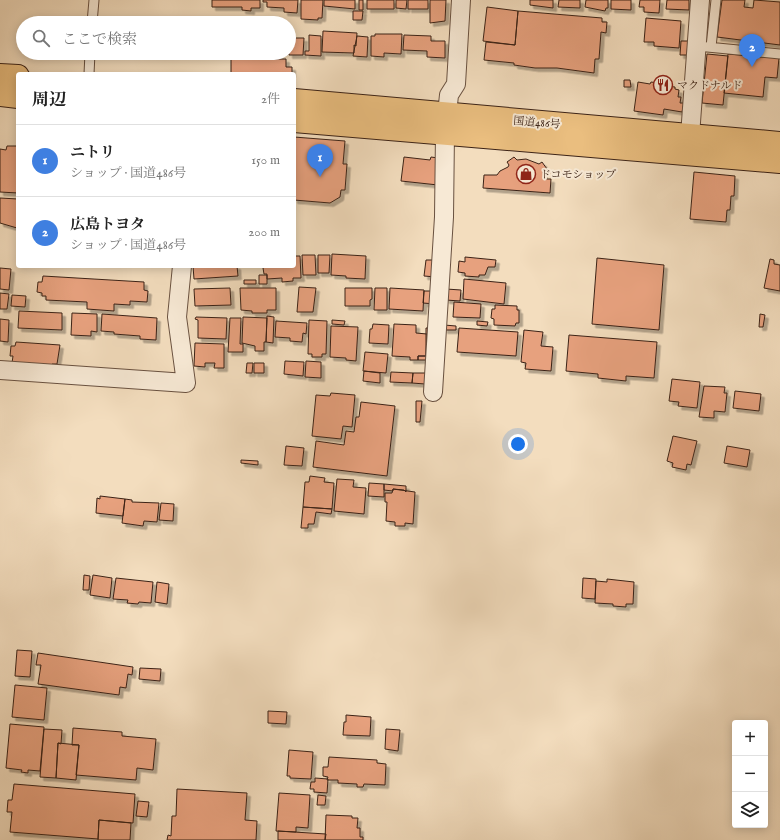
<!DOCTYPE html>
<html lang="ja">
<meta charset="utf-8">
<style>
body{margin:0;font-family:"IM FELL English","Noto Serif JP",serif;background:#f2f2f2;color:#222}
.controls{position:absolute;right:12px;bottom:12px;display:grid;overflow:hidden;border-radius:4px;box-shadow:0 2px 10px #0003}
.controls button{width:36px;height:36px;display:grid;place-items:center;padding:0;border:0;border-bottom:1px solid #e0e0e0;background:#fff;color:#222;font:20px sans-serif}
.you{position:absolute;left:518px;top:444px;width:14px;height:14px;margin:-10px;border:3px solid #fff;border-radius:50%;background:#1a73e8;box-shadow:0 0 0 6px #1a73e833}
.badge{display:grid;place-items:center;width:26px;height:26px;border-radius:50%;background:#1a73e8;color:#fff;font-size:13px;font-weight:700}
.pin{position:absolute;translate:-50% -33px;filter:drop-shadow(0 1px 2px #0008)}
.pin::after{content:'';position:absolute;top:21px;width:14px;height:12px;background:inherit;clip-path:polygon(0 0,100% 0,50% 100%)}
.list{margin:0;padding:0;list-style:none}
h2{display:flex;justify-content:space-between;align-items:center;height:52px;margin:0;padding:0 16px;font-size:17px}
h2 small{font-size:13px;font-weight:400;color:#767676}
.list li{display:grid;grid-template-columns:26px 1fr auto;gap:12px;align-items:center;box-sizing:border-box;height:72px;padding:0 16px;border-top:1px solid #e0e0e0}
.list b{display:block;font-size:15px;white-space:nowrap}
.list p{margin:0;font-size:13px;white-space:nowrap;color:#767676}
.list em{font-size:13px;font-style:normal;color:#767676}
.icon{flex:none;width:22px;height:22px;fill:none;stroke:currentColor;stroke-width:2;stroke-linecap:round;stroke-linejoin:round}
.map{position:relative;flex:none;width:780px;height:840px;overflow:hidden}
.search{position:absolute;background:#fff;box-shadow:0 2px 10px #0003;left:16px;top:16px;width:280px;height:44px;display:flex;align-items:center;gap:10px;box-sizing:border-box;padding:0 14px;border-radius:22px;color:#767676;font-size:15px}
.panel{position:absolute;background:#fff;box-shadow:0 2px 10px #0003;left:16px;top:72px;width:280px;height:196px;border-radius:4px}
.map>svg:first-child{display:block}
</style>
<div class="map">
<svg width="780" height="840" viewBox="0 0 780 840">
<defs>
<filter id="shadow"><feDropShadow dx="3.5" dy="3.5" stdDeviation="0" flood-color="#0004"/></filter>
</defs>
<rect width="100%" height="100%" fill="#f3ddbe"/>
<filter id="stains"><feTurbulence type="fractalNoise" baseFrequency=".005" numOctaves="4"/><feColorMatrix values="0 0 0 0 .2 0 0 0 0 .09 0 0 0 0 .02 0 0 0 .5 -.17"/></filter>
<radialGradient id="worn" r=".72"><stop offset=".6" stop-color="#630" stop-opacity="0"/><stop offset="1" stop-color="#630" stop-opacity=".3"/></radialGradient>
<path fill="#e7a17e" stroke="#3b2216" filter="url(#shadow)" d="M212,0H260V8H251V11L242,10V7H212Z
M263,0H298L297,13L284,12V8L267,7V2H263Z
M301,0H323L322,18H318V20L301,19Z
M324,0H355V9L324,6Z
M359,0H363V10H359Z
M367,0H394V9H367Z
M396,0H407L406,9L396,8Z
M408,0H428V9H408Z
M430,0H446L445,21L430,23Z
M530,0H553V8L530,5Z
M559,0H580V8L558,7Z
M586,0H608V8H606L605,11L585,7Z
M611,0H631V10L611,9Z
M640,0H660L659,13L644,12V7H639Z
M667,0H689V10L666,9Z
M722,0H745L744,7L753,8L754,0L780,2V45L717,37Z
M487,7L518,11L515,45L483,41Z
M353,11H363L362,20H353Z
M518,11L602,18V22H607L606,33L601,32L599,59H595L594,73L557,68H535L514,65V63L484,60L486,42L515,45Z
M646,18L681,21L679,48L654,46V42H644Z
M323,31L357,33L356,46L354,45V53L322,52Z
M375,34H402L401,54L384,53V57L371,56V36H375Z
M309,35L321,36V56L305,55V51H309Z
M404,35L431,36V41H445V58L427,57V51L403,50Z
M357,36L368,37L367,57L353,56Z
M289,38H304L303,55H289Z
M681,41H688L687,55H680Z
M707,54L728,56L723,105L702,103Z
M728,54L779,58L777,78L765,77L763,97L724,93Z
M231,59H286V67H292V74H231Z
M624,80H630L631,87H624Z
M638,82L650,84L651,82L658,83V85L675,87V89L679,90L678,97H681L680,103H684L682,112L664,109L663,115L634,111Z
M294,137L345,141L343,164H347L345,190H341L340,197L330,203L294,200Z
M7,146H18V193L0,192V149L6,150Z
M404,157L430,160L431,157L438,158V185L401,181Z
M514,157L517,160L526,159L539,164L542,162L547,169L543,172L545,179H551L550,193L483,188L484,175H497L500,171L508,167L509,165L507,162Z
M694,172L735,176L734,196H731L730,210H727L726,222L690,219Z
M0,198L18,199L17,228L0,223Z
M332,254L366,256L365,279L346,278V276L331,275Z
M302,255H315L316,275H303Z
M318,255H330L329,273H318Z
M294,256H300L301,278H293V281L282,282V278L267,279V274H264L263,268L266,266H294Z
M465,257L496,260L495,267H488L485,275H479V277L465,276V273L458,272L459,261L465,262Z
M597,258L664,265L659,330L592,324Z
M770,259L774,260V264L780,265V291L764,288Z
M426,260H437L436,277L424,276Z
M193,266H237L238,276L194,279Z
M0,268L11,269L9,290L0,289Z
M259,275H267V284H259Z
M43,276L144,282V290L148,291L147,302L130,301V305L114,304V311L87,309V302L46,300V296H42V293L37,292L38,282H42Z
M464,279L506,283L504,304L463,299Z
M244,280H256V284H244Z
M299,287L316,288L313,312H297Z
M230,288L231,305L195,306L194,289Z
M240,288H276V310H267V313H252V311L241,310Z
M345,288H372V299L370,300V306H345Z
M375,288H387V310H374Z
M390,288L424,290L423,311L389,309Z
M446,289L461,290L460,301L446,300Z
M424,291H435V304L423,303Z
M0,293L9,294L7,309H0Z
M12,295L26,296L25,307L11,306Z
M454,302L481,304L480,318L453,317Z
M495,305L517,306V310H519V323H516L515,326L494,325V319L491,318L492,309H495Z
M19,311L62,313V330L18,328Z
M72,313L97,314V332L91,331V336L71,335Z
M102,314L157,318L156,340L140,339V336L114,334V332L101,331Z
M760,314L765,315L763,327H759Z
M267,316L274,317L273,343L266,342Z
M196,317L227,318L226,339L198,338V320L195,319Z
M243,317L267,318L266,342H264V351H255V346L242,343Z
M230,318H241L240,344H243V352H228Z
M0,319L9,320L8,342L0,341Z
M309,320L327,321L326,354H322V357H312V354H308Z
M332,320L345,321L344,325L332,324Z
M276,321L307,323L306,334L303,333L302,342L290,341V338L275,337Z
M477,321L488,322L487,326L477,325Z
M373,324L389,325L388,344L369,343L370,329H372Z
M394,324L416,325V333L427,334L426,356H418V360H410V357L392,356Z
M444,325L456,326V330H444Z
M331,326L358,327L356,361L346,360V358L330,357Z
M426,328H433L431,360H418V356H426Z
M459,328L518,332L516,356L457,352Z
M524,330L543,332L541,346L553,347L551,371L525,369L526,363L521,362Z
M569,335L657,342L654,378L626,376V381L598,378V374L566,371Z
M16,342L60,345L57,364H52V366L12,363L13,356H10L11,346H15Z
M195,343L224,344V368H214L215,363H205V367L194,366Z
M365,352L388,354L386,373L363,371Z
M285,361L304,362L303,376L284,374Z
M306,361L321,362V378L305,377Z
M247,363H253L252,373H246Z
M254,363H264V373H254Z
M364,371L380,373V383L363,381Z
M391,372L413,373L412,383L390,382Z
M413,373H426L425,384L412,383Z
M672,379L700,382L697,408L678,406L679,402L669,401Z
M704,386L725,387L724,393H727L725,412L714,411V418L699,417Z
M735,391L761,394L759,411L733,408Z
M331,393L355,395L352,427L343,426L341,439L312,436L316,395L330,396Z
M416,401H422L420,422H416Z
M361,402L395,406L387,476L313,467L316,441L344,445L346,431L354,432L356,417H359Z
M673,436L697,441L691,465L687,464L686,470L672,467L673,463L667,461Z
M286,446L304,448L302,466L284,465Z
M727,446L750,450L747,467L724,463Z
M241,460L258,461V465L241,463Z
M310,476L325,478L324,482L334,483L332,509L303,507L305,482H309Z
M337,479L354,480L353,487L366,488L364,514L334,511Z
M369,483L384,484V497L368,496Z
M384,484L406,486V492L404,490L393,489V491L384,490Z
M393,489L415,492L413,524L405,523V526H395V522L386,521L387,502H385V493H392Z
M100,496L125,499L123,516L96,513L97,498L100,499Z
M125,499L132,500V502L159,503L157,522L144,521L143,526L122,523Z
M161,503L174,504L173,521L159,520Z
M303,507L332,509L331,514L316,512L314,524H308V528H301Z
M84,575L90,576L89,590H83Z
M93,575L112,578L110,598L90,595Z
M116,578L153,582L151,603L139,602L138,604L127,603L128,600L113,599Z
M583,578L596,579L595,599L582,598Z
M607,579L634,582L633,604H626V607L613,606V604L595,603L596,581L607,582Z
M157,582L169,584L167,604L155,602Z
M17,650L32,651L30,677L15,676Z
M38,653L133,667L132,675L128,674L126,688L120,687L119,695L38,684L41,665H36Z
M140,668L161,669L160,681L139,679Z
M15,685L47,688L44,720L12,717Z
M268,711L287,712L286,724L268,723Z
M346,715L371,717L370,736L343,735L344,722H346Z
M10,724L44,727L40,771L28,770V773L21,772L22,770L6,768Z
M73,728L122,732V736L156,739L153,770L137,768L136,780L76,775L79,745H72Z
M44,729L62,730L61,744L58,743L56,778L40,777Z
M386,729L400,730L398,751L385,749Z
M58,743L79,745L76,780L56,778Z
M289,750L313,752L311,779L290,778V776H287Z
M329,757L377,760V763L386,764L385,785L364,784L363,787H357V784L338,783V780H327L328,777L323,776V767H328Z
M315,778L328,779L327,793L314,792V789H310L311,782H315Z
M14,784L135,794L133,823L99,820L98,839L10,832L12,812H7L8,800H12Z
M177,789L247,793L245,820L257,821L256,840H167L168,835L171,836L172,816H176Z
M279,793L310,795L308,828L296,827V832L276,831Z
M318,795L326,796L325,805H317Z
M138,801L149,802L147,817L136,816Z
M326,815L352,816V818H358L357,828H360V837H363V840H325Z
M99,820L131,823L130,840H98Z
M278,831L326,834L325,840H278Z"/>
<g fill="none" stroke-linecap="round" stroke-linejoin="round">
<defs>
<path id="service" d="M92,23L94,0
M697,46L780,54
M711,47L716,0
M89,74L90,53"/>
<path id="minor" d="M689,149L700,0
M0,370L186,383L177,317L182,266
M433,392L444,217L445,133L449,95L456,84L461,0"/>
<path id="trunk" d="M0,75L18,76
M0,95L18,97
M294,100L780,143
M294,121L780,162"/>
</defs>
<use href="#service" stroke="#695140" stroke-width="11"/>
<use href="#minor" stroke="#695140" stroke-width="20"/>
<use href="#trunk" stroke="#3b2216" stroke-width="24"/>
<use href="#service" stroke="#f7e9d5" stroke-width="9"/>
<use href="#minor" stroke="#f7e9d5" stroke-width="18"/>
<use href="#trunk" stroke="#eabe7f" stroke-width="22"/>
</g>
<defs>
<symbol id="restaurant-ring" viewBox="-11 -11 22 22"><circle r="9.5" fill="#f7e9d5" stroke="#8f2418" stroke-width="1.5"/><path d="M-5-6h1v4h1v-4h1v4h1v-4h1v5L-1.5 .5V6h-2V.5L-5-1ZM5-6V6H3V1.5H1.5Q1.5-4 5-6Z" fill="#8f2418"/></symbol>
<symbol id="shop-ring" viewBox="-11 -11 22 22"><circle r="9.5" fill="#f7e9d5" stroke="#8f2418" stroke-width="1.5"/><path d="M-5-2.5h2.3a2.7 3.5 0 0 1 5.4 0H5L5.5 6h-11ZM-1.5-2.5h3a1.5 2.3 0 0 0-3 0Z" fill="#8f2418"/></symbol>
</defs>
<g fill-rule="evenodd">
<use href="#restaurant-ring" x="652" y="74" width="22" height="22"/>
<use href="#shop-ring" x="515" y="163" width="22" height="22"/>
</g>
<g text-anchor="middle" stroke-width="4" stroke-linejoin="round" paint-order="stroke">
<g font-size="11" fill="#3b2216" stroke="#f7e9d5" text-anchor="start">
<text x="677" y="89">マクドナルド</text>
<text x="540" y="178">ドコモショップ</text>
</g>
<g font-size="11" fill="#3b2216" stroke="#f7e9d5">
<text transform="translate(537 122) rotate(5)" y="4">国道486号</text>
</g>
</g>
<rect width="100%" height="100%" filter="url(#stains)"/>
<rect width="100%" height="100%" fill="url(#worn)"/>
</svg>
<div class="controls">
<button>+</button>
<button>−</button>
<button><svg class="icon" aria-label="layers" viewBox="0 0 24 24"><path d="M12 4l9 5-9 5-9-5zM3 14l9 5 9-5"/></svg></button>
</div>
<div class="you"></div>
<div class="pin badge" style="left:320px;top:177px;background:#3f7fe0">1</div>
<div class="pin badge" style="left:752px;top:67px;background:#3f7fe0">2</div>
<div class="search"><svg class="icon" aria-label="search" viewBox="0 0 24 24"><circle cx="10" cy="10" r="6"/><path d="M15 15l6 6"/></svg>ここで検索</div>
<section class="panel">
<h2>周辺<small>2件</small></h2>
<ul class="list">
<li><span class="badge" style="background:#3f7fe0">1</span><div><b>ニトリ</b><p>ショップ · 国道486号</p></div><em>150 m</em></li>
<li><span class="badge" style="background:#3f7fe0">2</span><div><b>広島トヨタ</b><p>ショップ · 国道486号</p></div><em>200 m</em></li>
</ul>
</section>
</div>
